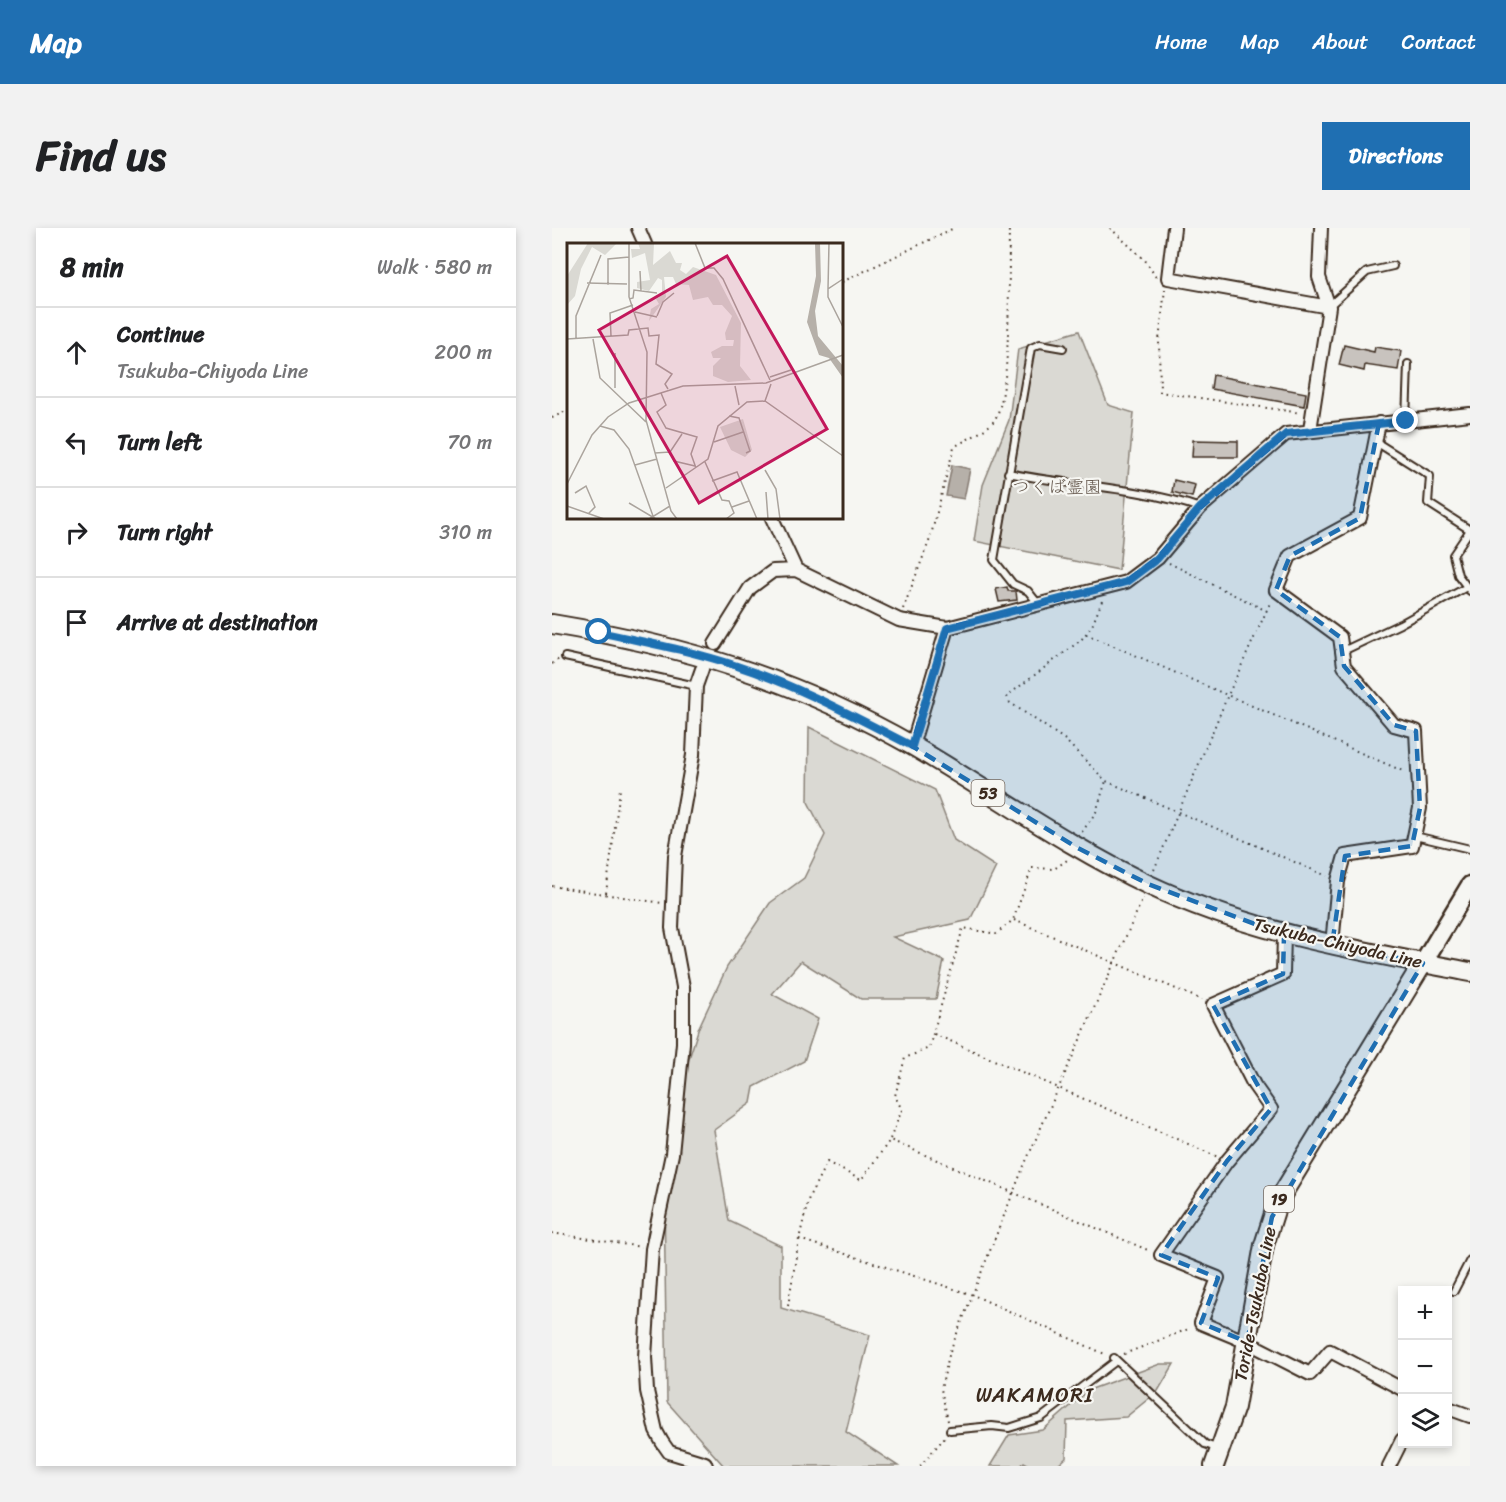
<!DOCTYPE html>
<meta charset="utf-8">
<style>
body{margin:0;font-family:Sriracha,"Klee One",sans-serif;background:#f2f2f2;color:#202124}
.controls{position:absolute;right:18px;bottom:18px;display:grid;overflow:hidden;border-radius:0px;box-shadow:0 3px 9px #0003}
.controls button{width:54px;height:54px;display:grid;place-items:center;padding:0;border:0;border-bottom:2px solid #e0e0e0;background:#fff;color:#202124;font:30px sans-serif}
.stop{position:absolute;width:18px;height:18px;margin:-14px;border:4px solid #1f6fb2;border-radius:50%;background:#fff}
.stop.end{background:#1f6fb2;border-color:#fff;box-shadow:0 2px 6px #0008}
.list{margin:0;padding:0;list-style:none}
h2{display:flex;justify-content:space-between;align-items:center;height:78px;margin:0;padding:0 24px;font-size:26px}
h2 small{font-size:20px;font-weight:400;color:#757577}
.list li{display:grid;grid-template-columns:39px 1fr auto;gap:18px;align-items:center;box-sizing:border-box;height:90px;padding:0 24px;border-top:2px solid #e0e0e0}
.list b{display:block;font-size:22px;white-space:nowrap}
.list p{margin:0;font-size:20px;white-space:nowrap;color:#757577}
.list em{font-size:20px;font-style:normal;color:#757577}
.icon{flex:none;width:33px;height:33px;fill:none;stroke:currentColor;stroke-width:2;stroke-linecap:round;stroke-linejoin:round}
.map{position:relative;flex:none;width:918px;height:1238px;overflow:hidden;border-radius:0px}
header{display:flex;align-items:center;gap:36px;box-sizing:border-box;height:84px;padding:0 30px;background:#1f6fb2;color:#fff}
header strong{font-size:28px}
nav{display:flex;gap:33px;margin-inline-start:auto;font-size:21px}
.intro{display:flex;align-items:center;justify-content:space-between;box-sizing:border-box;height:144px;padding:0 36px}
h1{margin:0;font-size:42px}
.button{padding:15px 27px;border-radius:0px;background:#1f6fb2;color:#fff;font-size:21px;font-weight:700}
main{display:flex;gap:36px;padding:0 36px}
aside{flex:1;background:#fff;border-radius:0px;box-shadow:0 3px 9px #0003}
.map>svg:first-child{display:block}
</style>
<header>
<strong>Map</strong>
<nav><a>Home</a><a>Map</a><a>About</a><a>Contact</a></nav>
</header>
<div class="intro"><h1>Find us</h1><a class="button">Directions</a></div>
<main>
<aside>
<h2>8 min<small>Walk · 580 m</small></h2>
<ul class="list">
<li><svg class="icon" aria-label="ahead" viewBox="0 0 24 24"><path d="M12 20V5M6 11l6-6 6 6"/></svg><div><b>Continue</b><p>Tsukuba-Chiyoda Line</p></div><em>200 m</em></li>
<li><svg class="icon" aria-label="left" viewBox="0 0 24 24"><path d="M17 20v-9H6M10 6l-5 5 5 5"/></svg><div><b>Turn left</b></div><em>70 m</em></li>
<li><svg class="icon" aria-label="right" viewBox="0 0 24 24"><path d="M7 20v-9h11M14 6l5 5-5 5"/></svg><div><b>Turn right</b></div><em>310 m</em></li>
<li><svg class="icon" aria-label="arrive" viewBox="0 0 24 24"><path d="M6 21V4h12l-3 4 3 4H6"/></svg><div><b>Arrive at destination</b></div></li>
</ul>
</aside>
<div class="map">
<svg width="918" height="1238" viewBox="0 0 918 1238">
<rect width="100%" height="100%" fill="#f6f6f2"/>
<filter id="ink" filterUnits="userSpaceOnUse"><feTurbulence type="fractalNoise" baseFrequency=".0167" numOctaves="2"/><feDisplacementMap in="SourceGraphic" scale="12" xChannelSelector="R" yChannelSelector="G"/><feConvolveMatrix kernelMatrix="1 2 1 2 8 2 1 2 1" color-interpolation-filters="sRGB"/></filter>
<g filter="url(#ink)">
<path fill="#dad9d3" stroke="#8a8278" stroke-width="1.5" d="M527,103L556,177L582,185L567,342L422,313L431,257L457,192L466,121Z
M257,499L383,562L402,612L444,639L418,692L341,709L392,733L384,771H309L249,733L220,766L266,791L252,833L202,859L199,875L162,902L177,993L229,1018V1080L318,1107L294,1204L346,1238H172L115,1174L112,964L127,919L134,840L147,799L175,739L218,675L252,650L273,607L256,574Z
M608,1136H622L606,1163L574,1189L515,1193L514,1230L505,1238H479L472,1234L469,1238H438L457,1207L491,1202L537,1162Z"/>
<path fill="#b6b0a9" stroke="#857a71" stroke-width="1.5" d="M400,237L418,241L412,271L394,268Z"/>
<path fill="#c8c3be" stroke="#3b2a1e" stroke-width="1.5" d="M792,117L822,124L823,119L849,123L846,142L813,137L812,143L787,137Z
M661,147L754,165L752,178L659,161Z
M641,212L686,213V229H640Z
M622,252L643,257L640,269L620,264Z
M455,359L456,363H464L465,372L447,374L444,361Z"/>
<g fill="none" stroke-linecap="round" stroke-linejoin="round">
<defs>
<path id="service" d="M777,78L815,44L841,38
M854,193L856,136
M824,214L878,248L876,275L918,302L901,327L906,347L918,363
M456,245C519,258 589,259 648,280
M488,378L476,363L461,356L442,332L479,120L488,116L511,120
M791,423L848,396L913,360
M13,429L144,458
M863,608L918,621
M902,1063L918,1032
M562,1130L653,1216L667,1221
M398,1202L440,1198L457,1200L489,1190L564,1133"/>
<path id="minor" d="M86,0L93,16
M622,0L616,50L777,79
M758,202L777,79L767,49L769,0
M220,290L244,342
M163,416L198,360L221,343L244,342L347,392L395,400L574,354L606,330L648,280L734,206L918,186
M150,441L144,458L141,527L123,628L120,700L131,759V815L120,926L100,1021L93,1129L95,1163L104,1203L110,1214L117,1224L153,1235L154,1238
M360,518L395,400
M732,707L731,746L661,777L702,857L719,881L675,933L609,1027L666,1050L649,1095L695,1114L758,1146L778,1123L850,1161
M780,717L786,653L793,628L860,618L868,580L864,503L842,497L792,438L788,409L724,362L738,328L808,290L827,195
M896,1180L918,1188
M837,1238L850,1212"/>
<path id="secondary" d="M871,735L918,657"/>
<path id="primary" d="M0,396C133,418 243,451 361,518C440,564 514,618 597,657C699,705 809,723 918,744
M662,1238L683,1179L712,1017L726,973L871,735"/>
</defs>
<use href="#service" stroke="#3b2a1e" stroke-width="10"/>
<use href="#minor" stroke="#3b2a1e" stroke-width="16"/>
<use href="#secondary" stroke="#3b2a1e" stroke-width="21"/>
<use href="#primary" stroke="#3b2a1e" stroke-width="22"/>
<path stroke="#3b2a1e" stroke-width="2" stroke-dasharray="1.5 4.5" stroke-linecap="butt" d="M558,0L593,32L605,51
M290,54L402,0
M613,61L607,113L608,164L749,185
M0,190L16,182
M617,335L715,383
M550,373L540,398L529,412L455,468L457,474L512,511L554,553L775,648
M351,381L378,311L402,219C413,212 432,204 441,194C461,170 456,36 457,0
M534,406L853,544
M0,436L7,431
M530,604L544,584L554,553
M602,642L676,467L719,373
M0,658L110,675
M54,665L68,561
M462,692L650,772
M382,806L666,929
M338,911L350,882L343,868L353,830L377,820L411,700L444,706L461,692L480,640L502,641L518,630
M0,1005L89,1019
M247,1011L421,1067L555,1127
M236,1078L247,1011L257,969L275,934L309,952L338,912L598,1023
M572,1126L639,1100
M396,1193L389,1161L398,1123L471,940L591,670
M368,1238L393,1209"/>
<use href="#service" stroke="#f6f6f2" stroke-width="6"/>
<use href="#minor" stroke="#f6f6f2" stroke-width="12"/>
<use href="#secondary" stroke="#f6f6f2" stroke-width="16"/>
<use href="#primary" stroke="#f6f6f2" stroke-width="18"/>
</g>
</g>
<g fill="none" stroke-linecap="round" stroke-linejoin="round" filter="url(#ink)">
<path stroke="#1f6fb2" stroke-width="8" d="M47,404C93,414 140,423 185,438C246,458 303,489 360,518L395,400L574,354L606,330L648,280L734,206L854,193"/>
</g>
<path fill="#1f6fb2" fill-opacity="0.2" stroke="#1f6fb2" stroke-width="4.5" stroke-dasharray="12 8" stroke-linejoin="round" d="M827,195L808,290L738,328L724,362L788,409L792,438L842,497L864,503L868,580L860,618L793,628L780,717L871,735L720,989L695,1114L649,1095L666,1050L609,1027L675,933L719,881L661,777L731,746L732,707L596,656L524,619L360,518L395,400L574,354L606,330L648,280L734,206Z"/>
<g text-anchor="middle" stroke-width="4.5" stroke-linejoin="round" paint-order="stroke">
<g fill="#f6f6f2" stroke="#73675e" stroke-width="1.5">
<rect x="419.5" y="552" width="33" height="26" rx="4.5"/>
<rect x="712" y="958" width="30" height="26" rx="4.5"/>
</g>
<g font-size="16" font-weight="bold" fill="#3b2a1e">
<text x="436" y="571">53</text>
<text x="727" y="977">19</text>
</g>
<g font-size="18" fill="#63564b" stroke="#f6f6f2">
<text x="505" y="265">つくば霊園</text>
</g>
<g font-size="18" fill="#3b2a1e" stroke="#f6f6f2">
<text transform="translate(786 715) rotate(13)" y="6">Tsukuba-Chiyoda Line</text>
<text transform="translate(703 1076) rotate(-79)" y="6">Toride-Tsukuba Line</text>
</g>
<g font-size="21" letter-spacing="1.5" fill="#3b2a1e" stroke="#f6f6f2">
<text x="483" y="1174">WAKAMORI</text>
</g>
</g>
<g transform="translate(15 15)">
<rect width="276" height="276" fill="#f6f6f2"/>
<path d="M21,0H50L38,12L25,4L14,26L8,53L0,62V33ZM71,0H87L86,22L103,8L109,20H115L113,27L119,31L126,24L149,32L174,80L173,123L184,137L161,139L146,133V123L154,115H146L144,109L155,103H166L167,97H159L158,90L165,73L155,62H146L141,54L126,57L122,42L109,41L106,34H97L99,54L82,78L84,66L92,61L89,56L95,52V37L91,35L82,48L70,45V39L83,37L78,10L65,15L64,6H73ZM176,176L185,207L178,214L164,207L153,184Z" fill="#dad9d3"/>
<path d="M248,0H253L254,38L248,68L251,93L276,123V135L262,115L252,112L240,79L249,33Z" fill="#b6b0a9"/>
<path fill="none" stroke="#aba49d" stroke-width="1.5" d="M62,0V54L80,109L79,177L104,268L110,276M128,0L138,25H147L156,36L203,137M73,28L74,48M276,36L261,46V54L276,84M20,40L60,41M41,42V16L62,14M261,46L262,0M62,56L66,55L67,47L90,50M68,69L90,74M90,73L96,59L107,50M44,93L43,70L66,62M9,95V73L34,12M0,96L61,92L62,87L81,85L82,93L92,92L89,121L105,131L98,141L101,146M26,96L33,135L79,179M203,134L224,127M168,143L172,162M48,145V110M94,150L99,162L90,169L99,185L130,194L124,211L129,225M198,158L204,141M162,173L172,175L183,208L179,210M33,183L47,187L62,206L86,273M147,199L176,189M103,209L115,191M88,210L103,209L107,218L128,223M138,219L155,257L162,258L167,270L159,276M68,222L90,216M198,227L209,246L213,276M145,238L170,229L190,276M0,241L25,192L41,174L62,160L116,143L199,140L276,112M99,245L141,216L151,183L180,159L198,158L276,213M199,249L201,276M8,250L19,243L28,264L21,271M62,260L89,276M0,263L37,276M165,264L182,258M82,276L103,263"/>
<path fill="#c2185b" fill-opacity="0.15" stroke="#c2185b" stroke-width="3" d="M160,13L260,186L132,260L32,87Z"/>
<rect width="276" height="276" fill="none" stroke="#3b2a1e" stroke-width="3"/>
</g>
</svg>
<div class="controls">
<button>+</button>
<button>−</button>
<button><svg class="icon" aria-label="layers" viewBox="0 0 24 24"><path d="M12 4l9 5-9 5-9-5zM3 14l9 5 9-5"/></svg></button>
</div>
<div class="stop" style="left:47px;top:404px"></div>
<div class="stop end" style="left:854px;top:193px"></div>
</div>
</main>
